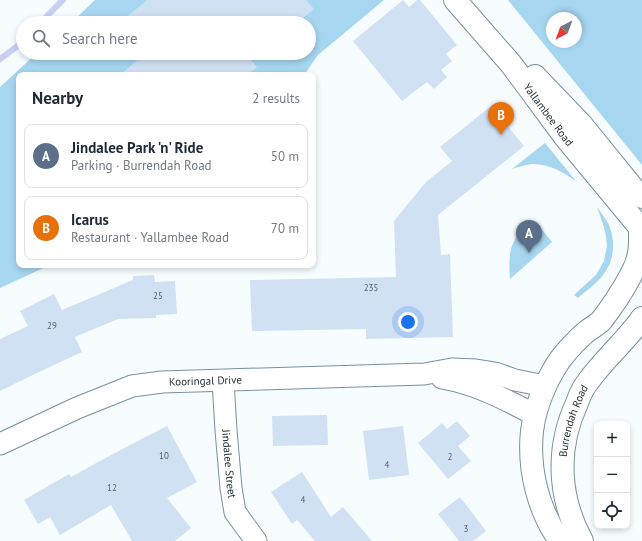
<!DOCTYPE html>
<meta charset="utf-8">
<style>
body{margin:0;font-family:"PT Sans",sans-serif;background:#f6f6f7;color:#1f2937}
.controls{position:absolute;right:12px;bottom:12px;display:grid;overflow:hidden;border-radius:8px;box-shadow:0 2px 6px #0003}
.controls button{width:36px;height:36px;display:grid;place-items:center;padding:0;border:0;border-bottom:1px solid #e0e1e3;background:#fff;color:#1f2937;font:20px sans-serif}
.compass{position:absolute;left:546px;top:12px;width:36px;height:36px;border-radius:50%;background:#fff;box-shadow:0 2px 6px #0003;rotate:221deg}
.you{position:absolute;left:408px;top:322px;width:14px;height:14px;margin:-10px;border:3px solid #fff;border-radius:50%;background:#1a73e8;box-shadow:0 0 0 6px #1a73e833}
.badge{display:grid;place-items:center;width:26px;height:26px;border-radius:50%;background:#111827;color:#fff;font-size:13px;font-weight:700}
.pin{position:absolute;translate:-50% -33px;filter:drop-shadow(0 1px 2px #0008)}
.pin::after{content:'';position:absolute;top:21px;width:14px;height:12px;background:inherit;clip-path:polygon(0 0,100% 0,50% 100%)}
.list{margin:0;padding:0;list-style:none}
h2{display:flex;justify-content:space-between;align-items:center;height:52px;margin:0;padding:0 16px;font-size:17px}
h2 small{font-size:13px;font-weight:400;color:#747a83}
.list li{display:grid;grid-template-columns:26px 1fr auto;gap:12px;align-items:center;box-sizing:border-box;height:64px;margin:0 8px 8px;padding:0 8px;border:1px solid #e0e1e3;border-radius:8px}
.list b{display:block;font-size:15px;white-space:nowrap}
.list p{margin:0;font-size:13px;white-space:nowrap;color:#747a83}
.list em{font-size:13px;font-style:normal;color:#747a83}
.icon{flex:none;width:22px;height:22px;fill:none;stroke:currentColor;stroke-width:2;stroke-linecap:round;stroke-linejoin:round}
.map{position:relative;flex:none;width:642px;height:541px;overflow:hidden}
.search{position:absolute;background:#fff;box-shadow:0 2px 6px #0003;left:16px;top:16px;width:300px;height:44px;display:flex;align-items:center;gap:10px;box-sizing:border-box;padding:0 14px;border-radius:22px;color:#747a83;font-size:15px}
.panel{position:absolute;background:#fff;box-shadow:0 2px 6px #0003;left:16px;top:72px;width:300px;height:196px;border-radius:8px}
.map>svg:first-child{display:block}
</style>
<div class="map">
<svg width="642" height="541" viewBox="0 0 642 541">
<rect width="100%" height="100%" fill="#f7fcfe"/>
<path fill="#a6d6f0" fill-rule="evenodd" d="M95,0H384L318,55L304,75H19V265H50L0,288V87L37,53H309V23H71Z
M508,0H642V165ZM552,18H576V42H552Z
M545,143L576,181C563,172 548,163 531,164C525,165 518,167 512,169Z
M597,207C601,213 606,219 609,225C616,241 614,262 603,275C597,283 586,291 578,298L574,295L596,275L604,261L607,246L606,236L604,227Z
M535,221L552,242L510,279C509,265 508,247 518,235C523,230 530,225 535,221Z"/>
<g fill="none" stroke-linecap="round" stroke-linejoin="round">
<path stroke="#c9d0f4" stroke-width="6" d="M40,23L63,0
M0,59L19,45L23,40"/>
</g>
<path fill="#d1e1f4" d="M147,0H306L314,9L297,23H119Z
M403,0L409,7L417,0H420L457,45L446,54L452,61L441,70L447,77L434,89L427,82L402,101L353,41Z
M146,53H260L251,60L257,67L247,75H120Z
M491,106L524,146L438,215L441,255L450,254L453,337L366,339V329L252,331L250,280L396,277L394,221L426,182L452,161L440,147Z
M154,275L155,282L175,281L177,314L156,315V318L118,319L75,337L82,352L37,373L0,391V339L28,326L20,311L54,294L62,310L133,280V276Z
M327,415L328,445L273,446L272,416Z
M457,421L470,436L458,446L471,461L448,479L418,443L442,423L447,429Z
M167,426L197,482L167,498L191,528L175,541H132L111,505L60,535L50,517L38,524L24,500L69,474L71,477L109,456Z
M403,426L409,475L369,480L363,431Z
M302,472L331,517L343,507L372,541H315L297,520L292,524L271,492Z
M460,497L486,531L473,541H459L438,514Z"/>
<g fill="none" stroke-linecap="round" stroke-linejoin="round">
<defs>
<g id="minor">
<path d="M442,378C476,384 505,399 535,415"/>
<path id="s1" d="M223,381L226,430L231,488L235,512L256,541"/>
<path id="s2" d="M0,444L77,408L132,386L162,382L424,374L452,369L476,370L495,373L515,380L545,386"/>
</g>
<g id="tertiary">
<path d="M560,541C538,510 528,469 532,431C534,414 540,397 547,382C552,373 556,364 563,356C570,347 578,339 586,332C591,328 597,325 601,321C612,307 623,290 631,275C633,270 636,266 637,261C641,250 640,239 640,228"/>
<path id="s3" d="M582,541C558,497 556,448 577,403C580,394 584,386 590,379C606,357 627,340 642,318"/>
</g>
<g id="secondary">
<path id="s4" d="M455,0L511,64L565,137L642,230"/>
<path d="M535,76L581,124L637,193L642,197"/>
</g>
</defs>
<use href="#minor" stroke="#79909c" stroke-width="23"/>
<use href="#tertiary" stroke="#79909c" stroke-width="24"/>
<use href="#secondary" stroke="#79909c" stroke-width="24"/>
<use href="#minor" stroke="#fff" stroke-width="21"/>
<use href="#tertiary" stroke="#fff" stroke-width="22"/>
<use href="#secondary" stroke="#fff" stroke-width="22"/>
</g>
<g text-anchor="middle" stroke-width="3.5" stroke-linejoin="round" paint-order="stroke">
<g font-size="9" fill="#525d66">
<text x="371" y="291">235</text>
<text x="158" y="299">25</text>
<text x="52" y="329">29</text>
<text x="164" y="459">10</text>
<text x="450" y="460">2</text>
<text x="387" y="468">4</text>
<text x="112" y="491">12</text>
<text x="303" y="503">4</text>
<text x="466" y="532">3</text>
</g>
<g font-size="11" fill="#273136" stroke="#fff">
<text dy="4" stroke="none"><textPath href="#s4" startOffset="148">Yallambee Road</textPath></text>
<text dy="4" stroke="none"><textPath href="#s2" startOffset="218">Kooringal Drive</textPath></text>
<text dy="4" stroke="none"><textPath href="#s3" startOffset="125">Burrendah Road</textPath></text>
<text dy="4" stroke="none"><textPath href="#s1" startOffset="83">Jindalee Street</textPath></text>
</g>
</g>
</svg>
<div class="controls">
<button>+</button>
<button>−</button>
<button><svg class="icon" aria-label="locate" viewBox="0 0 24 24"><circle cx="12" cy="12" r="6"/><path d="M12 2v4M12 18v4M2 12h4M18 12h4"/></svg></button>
</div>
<svg class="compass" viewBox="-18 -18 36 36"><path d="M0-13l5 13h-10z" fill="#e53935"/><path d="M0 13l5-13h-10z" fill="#747a83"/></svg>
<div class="you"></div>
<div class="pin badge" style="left:529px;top:253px;background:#5c6f8a">A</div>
<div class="pin badge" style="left:501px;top:135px;background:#e8710a">B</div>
<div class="search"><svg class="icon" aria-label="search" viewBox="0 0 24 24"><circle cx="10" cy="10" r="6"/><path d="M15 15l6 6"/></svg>Search here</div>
<section class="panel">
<h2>Nearby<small>2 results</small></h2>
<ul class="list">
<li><span class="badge" style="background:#5c6f8a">A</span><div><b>Jindalee Park 'n' Ride</b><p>Parking · Burrendah Road</p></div><em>50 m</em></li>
<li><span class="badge" style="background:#e8710a">B</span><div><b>Icarus</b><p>Restaurant · Yallambee Road</p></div><em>70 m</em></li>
</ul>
</section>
</div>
